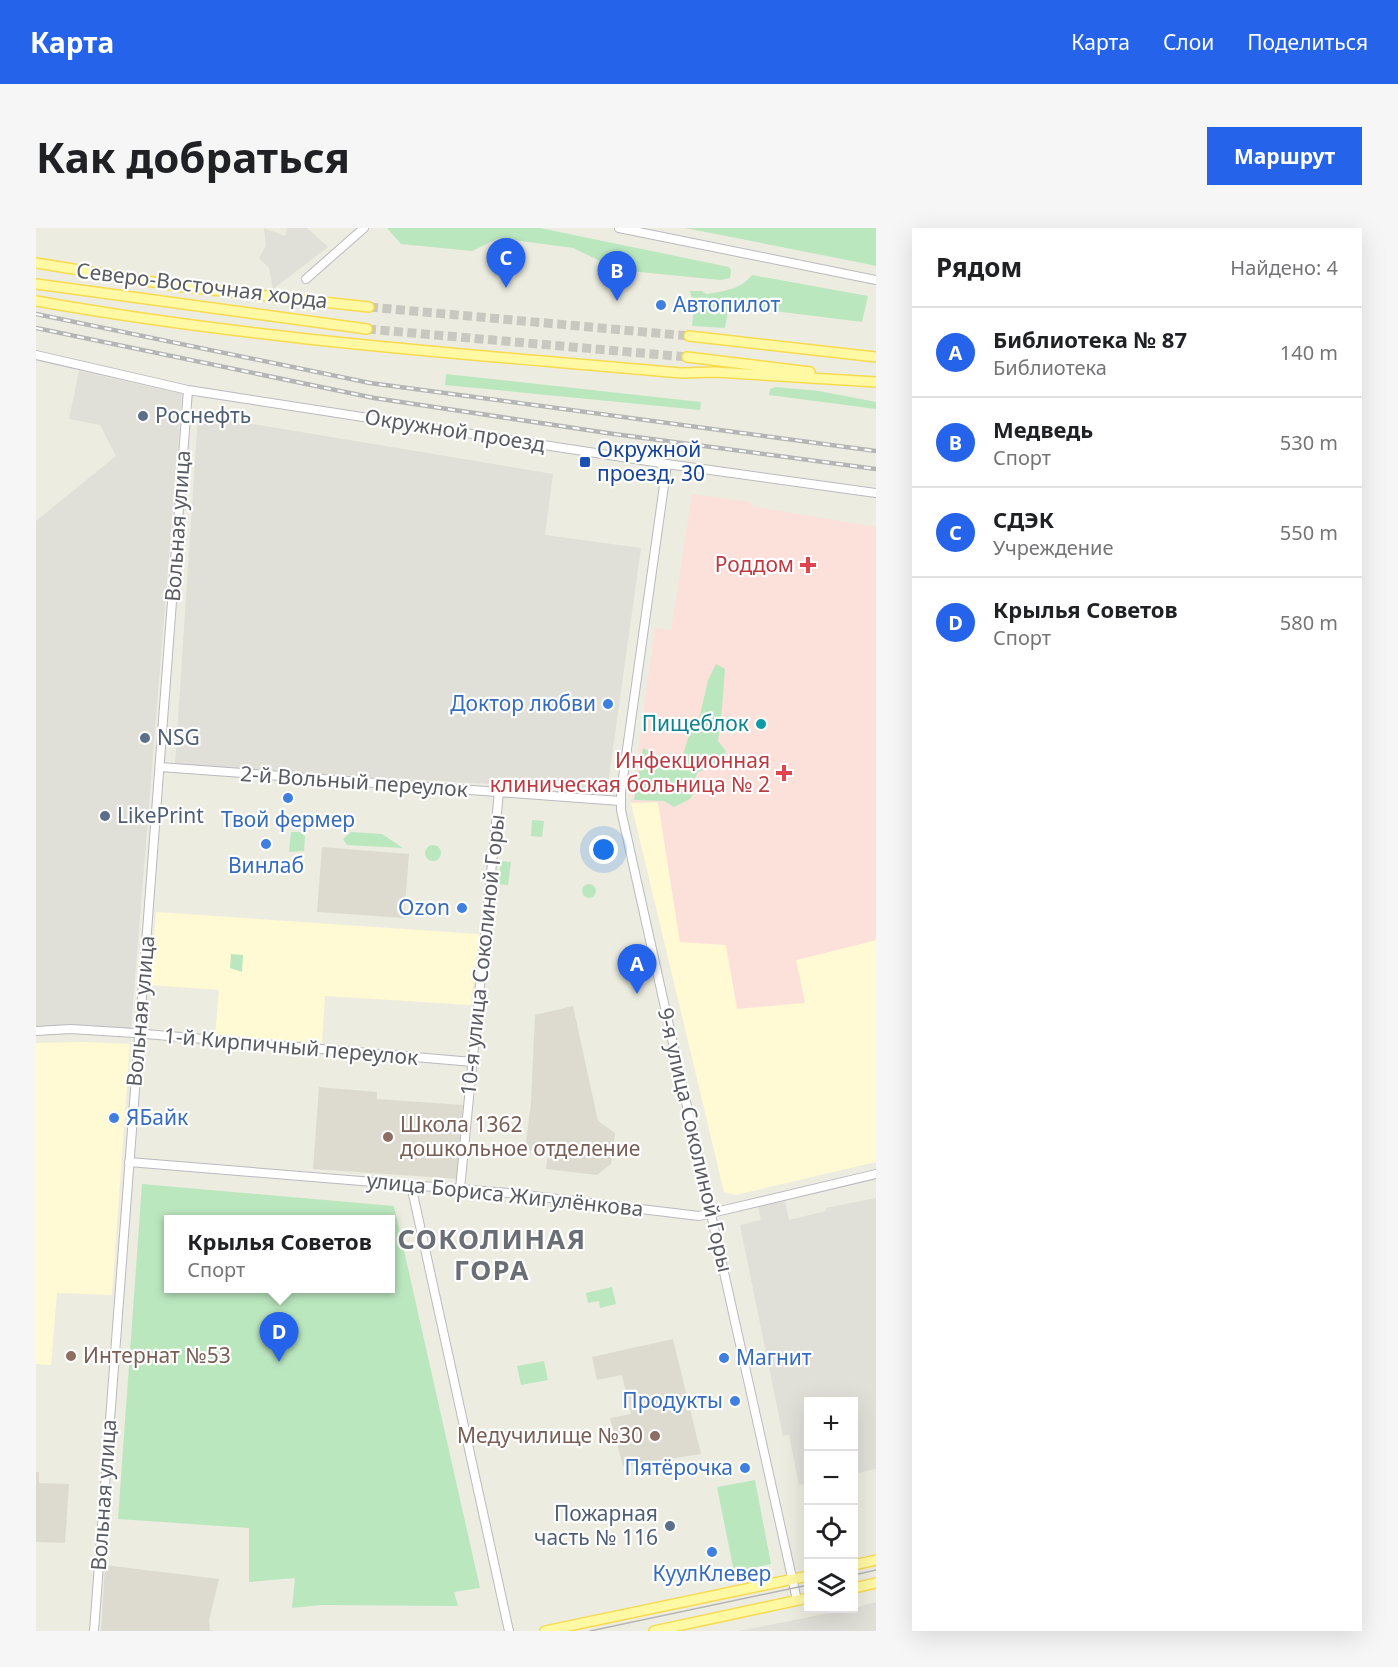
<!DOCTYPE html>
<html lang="ru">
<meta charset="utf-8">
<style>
body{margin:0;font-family:"Noto Sans",sans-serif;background:#f6f6f6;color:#202124}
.controls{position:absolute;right:18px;bottom:18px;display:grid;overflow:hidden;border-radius:0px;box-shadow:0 6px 24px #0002}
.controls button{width:54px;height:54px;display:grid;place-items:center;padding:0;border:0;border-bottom:2px solid #e0e0e0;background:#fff;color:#202124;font:30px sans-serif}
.you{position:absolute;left:568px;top:622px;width:21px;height:21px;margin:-15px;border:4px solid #fff;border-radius:50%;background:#1a73e8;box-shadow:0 0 0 9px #1a73e833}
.badge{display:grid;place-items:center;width:39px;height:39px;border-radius:50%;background:#2563eb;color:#fff;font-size:20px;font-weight:700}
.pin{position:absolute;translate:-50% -50px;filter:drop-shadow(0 2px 3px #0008)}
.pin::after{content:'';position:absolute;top:32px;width:21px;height:18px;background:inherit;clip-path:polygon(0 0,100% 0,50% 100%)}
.popup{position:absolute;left:128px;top:987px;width:231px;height:78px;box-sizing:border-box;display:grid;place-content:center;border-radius:0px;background:#fff;filter:drop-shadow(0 2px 4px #0005);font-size:20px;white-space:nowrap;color:#757577}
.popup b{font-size:22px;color:#202124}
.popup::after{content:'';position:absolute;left:50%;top:100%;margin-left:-12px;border:12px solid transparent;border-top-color:#fff}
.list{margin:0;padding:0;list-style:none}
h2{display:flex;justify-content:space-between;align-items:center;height:78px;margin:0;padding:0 24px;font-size:26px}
h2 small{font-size:20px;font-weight:400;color:#757577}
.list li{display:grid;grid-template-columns:39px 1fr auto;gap:18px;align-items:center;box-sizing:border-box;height:90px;padding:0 24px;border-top:2px solid #e0e0e0}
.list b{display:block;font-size:22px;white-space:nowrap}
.list p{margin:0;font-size:20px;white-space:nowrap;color:#757577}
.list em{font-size:20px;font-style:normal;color:#757577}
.icon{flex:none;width:33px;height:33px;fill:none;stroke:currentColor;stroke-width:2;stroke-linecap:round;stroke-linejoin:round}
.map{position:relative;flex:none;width:840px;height:1403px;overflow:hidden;border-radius:0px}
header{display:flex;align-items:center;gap:36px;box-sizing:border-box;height:84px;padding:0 30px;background:#2563eb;color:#fff}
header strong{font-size:28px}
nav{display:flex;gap:33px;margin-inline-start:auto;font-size:21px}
.intro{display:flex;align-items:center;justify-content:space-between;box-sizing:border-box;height:144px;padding:0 36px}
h1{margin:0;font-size:42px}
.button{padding:15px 27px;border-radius:0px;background:#2563eb;color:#fff;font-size:21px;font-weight:700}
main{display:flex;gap:36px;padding:0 36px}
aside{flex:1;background:#fff;border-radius:0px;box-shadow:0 6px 24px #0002}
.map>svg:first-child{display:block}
</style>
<header>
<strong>Карта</strong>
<nav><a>Карта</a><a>Слои</a><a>Поделиться</a></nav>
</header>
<div class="intro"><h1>Как добраться</h1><a class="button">Маршрут</a></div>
<main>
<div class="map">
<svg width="840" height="1403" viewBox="0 0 840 1403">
<rect width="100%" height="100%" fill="#edece0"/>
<path fill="#fff9d4" d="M622,573L644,713L690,716L769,775L760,732L840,712V934L700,967L688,964L595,575Z
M120,684L443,706L435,777L289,768L286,815L179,807L183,762L114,757Z
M48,814L94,816L76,1067L21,1065L15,1137L0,1136V815Z"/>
<path fill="#e0dfd8" d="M228,0L249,8L251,0H271L292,19L237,61L233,40L223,30L230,18Z
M43,143L146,166L95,801L0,799V293L80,228L64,197L33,191Z
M162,187L517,246L509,307L605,320L571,563L139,537Z
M840,970V1241L818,1246V1174H772V1255L763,1257L753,1207L747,1208L704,997L725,992L722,979L749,973L753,992L790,983V980Z
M840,1374V1403H703L818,1380Z"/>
<path fill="#dddbcf" d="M286,619L373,626L368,690L281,684Z
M537,778L562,893L579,905L575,936L561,947L510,941L512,924L489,922L495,874L499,787Z
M283,859L341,864V871L427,877L422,951L277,941Z
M637,1111L665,1226L587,1238L574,1190L595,1186L586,1147L561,1152L556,1129Z
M0,1244H3V1255L33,1256L29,1315L0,1314Z
M69,1337L183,1351L173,1392L174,1403H65Z"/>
<path fill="#fce1da" d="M656,266L715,274V278L840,299V712L760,732L769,775L701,781L690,717L644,714L622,574L595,575L619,400L635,402Z"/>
<path fill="#bbe7bf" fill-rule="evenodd" d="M351,0H504L693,39L695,42L694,50L685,52L583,42L537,20L463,10L436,23L365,16Z
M649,0H840V38L826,35Z
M716,47L832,68L826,94L698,78L692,83L689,100L656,98L658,79L654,63H666L670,66C688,63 704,62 716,47Z
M410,146L665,174L664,182L409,157Z
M740,159L783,163L840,174V181L733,167L734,161Z
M680,436L689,441C687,465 686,489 682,513L690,523L685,537L662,544L657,554L658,565L654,571L638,579L628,573L598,572L607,520L629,531L647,527L655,500L664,487L672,452Z
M496,592L508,593L506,609L495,608Z
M255,604H264L269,608L268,623L253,624Z
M315,604L346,606L367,620L311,617L307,611Z
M389 625a8 8 0 1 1 16 0a8 8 0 1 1-16 0Z
M465,633L475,634L472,657L462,656Z
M546 663a7 7 0 1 1 14 0a7 7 0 1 1-14 0Z
M195,726L207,727L206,744L194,740Z
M106,956L358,978L444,1360L418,1364L422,1378L285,1377L256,1380L259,1350L213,1354V1300L82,1291ZM132,992H354V1060H132Z
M576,1059L580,1076L564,1080L563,1073L552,1075L550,1065Z
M508,1133L512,1152L485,1157L481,1138Z
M719,1252L735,1336L698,1344L681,1259Z"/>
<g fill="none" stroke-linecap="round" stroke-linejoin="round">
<path stroke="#c8c8c0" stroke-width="9" stroke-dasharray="9 4.5" stroke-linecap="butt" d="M333,79L653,108
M331,101L651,129"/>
<defs>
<path id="minor" d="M583,0L840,52
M270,51L328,0
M0,127L152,162L631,236L840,265
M631,236L585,564V582L761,1372
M124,539L584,573
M0,803L35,801L98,805L437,834
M93,934L472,965L663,988L840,946
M375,957L473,1403
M424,961L463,564
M58,1403L152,162"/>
<path id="major" d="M0,35L148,59L333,79
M0,56L331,101
M0,73C213,111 429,126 645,145L679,144L840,154
M653,108L840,129
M651,129L774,144
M818,1337L840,1332
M818,1360L840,1355
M509,1403L772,1348
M618,1403L772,1370"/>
</defs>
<use href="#minor" stroke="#b9bac0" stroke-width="10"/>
<use href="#major" stroke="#f8da4e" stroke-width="12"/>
<use href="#minor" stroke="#fff" stroke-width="8"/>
<use href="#major" stroke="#fff9a4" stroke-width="9"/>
<path stroke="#b4b5b5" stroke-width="1.5" d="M818,1347L840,1342
M554,1403L772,1357"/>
<defs>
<path id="rail" d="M0,86L334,155L840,223
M0,100L338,170L578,206L840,241"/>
</defs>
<use href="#rail" stroke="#b4b5b5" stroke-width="4.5"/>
<use href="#rail" stroke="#fff" stroke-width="2" stroke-dasharray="7" stroke-linecap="butt"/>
</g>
<g fill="#3f7fe0" stroke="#fff" stroke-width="2">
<circle cx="625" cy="77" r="6"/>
<circle cx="572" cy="476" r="6"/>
<circle cx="252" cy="570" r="6"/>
<circle cx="230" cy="616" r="6"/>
<circle cx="426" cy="680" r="6"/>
<circle cx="78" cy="890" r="6"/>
<circle cx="688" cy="1130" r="6"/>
<circle cx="699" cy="1173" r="6"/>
<circle cx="709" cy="1240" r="6"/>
<circle cx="676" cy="1324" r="6"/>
</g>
<g fill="#5c6f8a" stroke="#fff" stroke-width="2">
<circle cx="107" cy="188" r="6"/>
<circle cx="109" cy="510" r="6"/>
<circle cx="69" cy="588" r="6"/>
<circle cx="634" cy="1298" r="6"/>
</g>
<rect fill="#1a4fb4" stroke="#fff" stroke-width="2" x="543" y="228" width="12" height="12" rx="3"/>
<g fill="#e0444e" stroke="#fff" stroke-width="2">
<path d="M769 328h6v6h6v6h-6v6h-6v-6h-6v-6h6z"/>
<path d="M745 536h6v6h6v6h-6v6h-6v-6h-6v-6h6z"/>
</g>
<circle fill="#0f9aa8" stroke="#fff" stroke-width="2" cx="725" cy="496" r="6"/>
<g fill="#8d6e63" stroke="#fff" stroke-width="2">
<circle cx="352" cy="909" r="6"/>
<circle cx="35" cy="1128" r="6"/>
<circle cx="619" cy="1208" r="6"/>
</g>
<g text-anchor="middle" stroke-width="4.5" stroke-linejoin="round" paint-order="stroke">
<g font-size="21" fill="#595c62" stroke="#fff">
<text transform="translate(166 58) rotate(7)" y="7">Северо-Восточная хорда</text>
<text transform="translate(419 203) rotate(9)" y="7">Окружной проезд</text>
<text transform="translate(142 298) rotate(-86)" y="7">Вольная улица</text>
<text transform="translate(318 554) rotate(4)" y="7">2-й Вольный переулок</text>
<text transform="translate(447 727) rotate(-84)" y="7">10-я улица Соколиной Горы</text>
<text transform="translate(105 783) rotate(-85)" y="7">Вольная улица</text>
<text transform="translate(255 819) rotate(5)" y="7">1-й Кирпичный переулок</text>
<text transform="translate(659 912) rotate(77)" y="7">9-я улица Соколиной Горы</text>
<text transform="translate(469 967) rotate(6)" y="7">улица Бориса Жигулёнкова</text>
<text transform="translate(68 1267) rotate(-86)" y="7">Вольная улица</text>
</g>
<g font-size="21" fill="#366cbe" stroke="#fff" text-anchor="end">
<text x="637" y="84" text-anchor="start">Автопилот</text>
<text x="560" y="483">Доктор любви</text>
<text x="252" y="599" text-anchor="middle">Твой фермер</text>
<text x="230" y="645" text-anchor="middle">Винлаб</text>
<text x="414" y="687">Ozon</text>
<text x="90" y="897" text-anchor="start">ЯБайк</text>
<text x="700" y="1137" text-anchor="start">Магнит</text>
<text x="687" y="1180">Продукты</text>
<text x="697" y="1247">Пятёрочка</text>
<text x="676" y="1353" text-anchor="middle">КуулКлевер</text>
</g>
<g font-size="21" fill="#4e5e75" stroke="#fff" text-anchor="start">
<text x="119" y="195">Роснефть</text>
<text x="121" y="517">NSG</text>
<text x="81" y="595">LikePrint</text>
<text x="622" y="1293" text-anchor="end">Пожарная<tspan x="622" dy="24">часть № 116</tspan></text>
</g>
<g font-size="21" fill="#164399" stroke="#fff" text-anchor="start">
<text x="561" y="229">Окружной<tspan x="561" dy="24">проезд, 30</tspan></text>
</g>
<g font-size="21" fill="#be3a42" stroke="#fff" text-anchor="end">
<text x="758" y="344">Роддом</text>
<text x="734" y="540">Инфекционная<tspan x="734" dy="24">клиническая больница № 2</tspan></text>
</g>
<g font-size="21" fill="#0d838f" stroke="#fff" text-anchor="end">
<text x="713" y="503">Пищеблок</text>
</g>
<g font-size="21" fill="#785e54" stroke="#fff" text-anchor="start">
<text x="364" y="904">Школа 1362<tspan x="364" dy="24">дошкольное отделение</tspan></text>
<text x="47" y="1135">Интернат №53</text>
<text x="607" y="1215" text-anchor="end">Медучилище №30</text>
</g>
<g font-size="27" font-weight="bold" letter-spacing="1.5" fill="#6a6e75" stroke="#fff">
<text x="456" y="1021">СОКОЛИНАЯ<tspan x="456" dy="31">ГОРА</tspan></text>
</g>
</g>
</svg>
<div class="controls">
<button>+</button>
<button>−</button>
<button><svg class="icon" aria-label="locate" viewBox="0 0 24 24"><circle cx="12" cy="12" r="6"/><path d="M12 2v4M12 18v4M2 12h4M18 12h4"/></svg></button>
<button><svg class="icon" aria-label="layers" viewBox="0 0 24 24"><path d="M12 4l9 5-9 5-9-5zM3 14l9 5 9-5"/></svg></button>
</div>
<div class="you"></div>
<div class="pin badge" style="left:601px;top:766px">A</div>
<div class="pin badge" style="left:581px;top:73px">B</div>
<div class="pin badge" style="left:470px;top:60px">C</div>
<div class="pin badge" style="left:243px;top:1134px">D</div>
<div class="popup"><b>Крылья Советов</b>Спорт</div>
</div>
<aside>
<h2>Рядом<small>Найдено: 4</small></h2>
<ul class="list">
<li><span class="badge">A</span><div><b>Библиотека № 87</b><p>Библиотека</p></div><em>140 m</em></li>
<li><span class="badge">B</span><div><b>Медведь</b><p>Спорт</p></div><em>530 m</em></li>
<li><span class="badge">C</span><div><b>СДЭК</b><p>Учреждение</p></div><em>550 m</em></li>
<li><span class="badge">D</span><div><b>Крылья Советов</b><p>Спорт</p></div><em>580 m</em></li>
</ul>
</aside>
</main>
